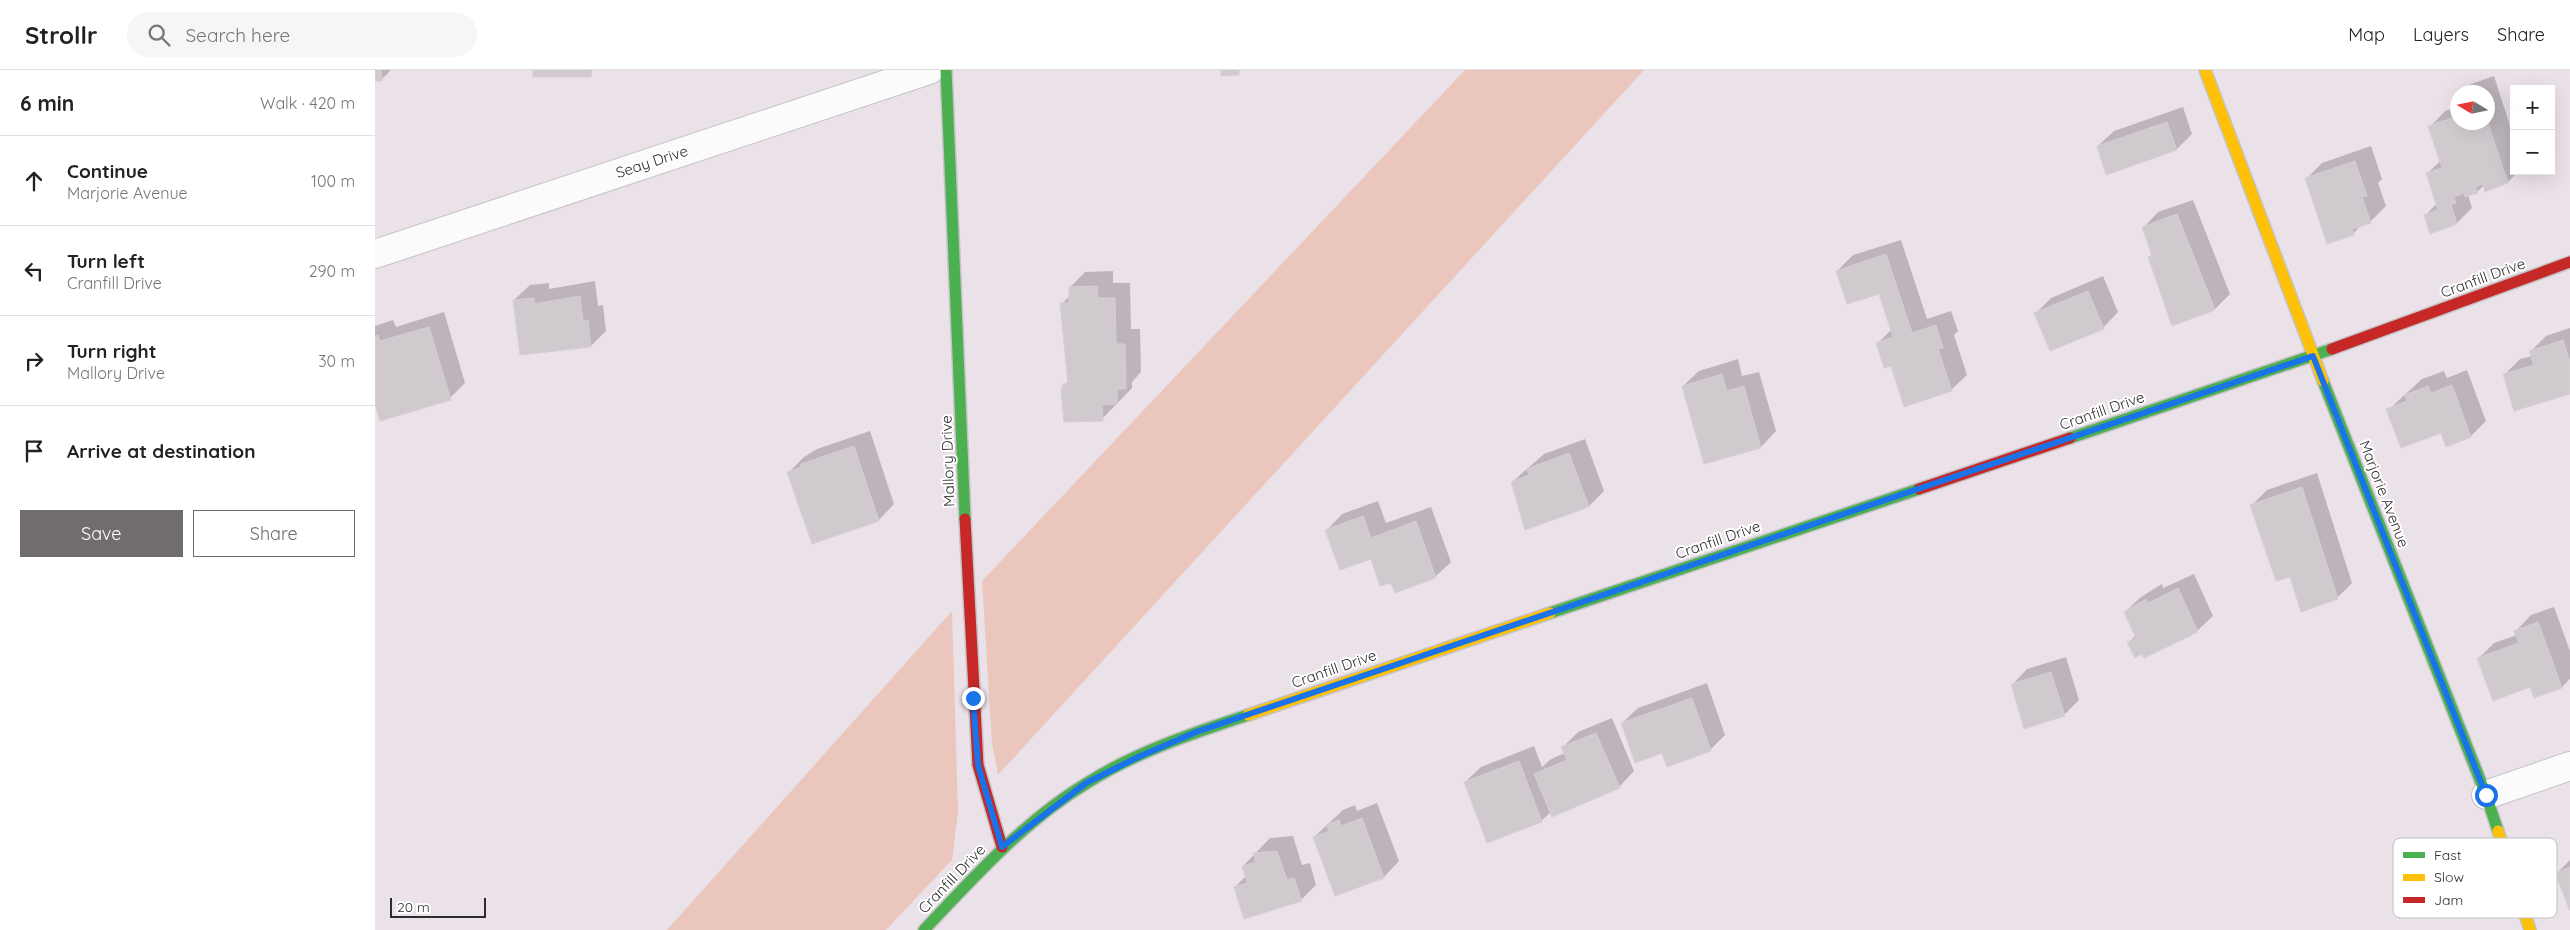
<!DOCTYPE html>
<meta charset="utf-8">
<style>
body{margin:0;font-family:Quicksand,sans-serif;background:#f6f6f6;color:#222}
.controls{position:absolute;right:15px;top:15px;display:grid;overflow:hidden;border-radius:0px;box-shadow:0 5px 20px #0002}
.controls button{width:45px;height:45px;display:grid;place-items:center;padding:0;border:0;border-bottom:1px solid #e0e0e0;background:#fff;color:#222;font:25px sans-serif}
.compass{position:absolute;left:2075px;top:15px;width:45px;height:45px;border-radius:50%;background:#fff;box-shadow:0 5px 20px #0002;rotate:280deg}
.scale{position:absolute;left:15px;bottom:12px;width:96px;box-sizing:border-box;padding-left:5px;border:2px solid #2d2d2d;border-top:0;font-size:14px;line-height:18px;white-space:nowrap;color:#2d2d2d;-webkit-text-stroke:4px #fff;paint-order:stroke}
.stop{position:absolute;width:15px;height:15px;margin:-11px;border:4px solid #1a73e8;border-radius:50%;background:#fff}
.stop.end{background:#1a73e8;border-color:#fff;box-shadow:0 1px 5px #0008}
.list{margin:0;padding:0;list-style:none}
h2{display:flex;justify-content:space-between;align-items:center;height:65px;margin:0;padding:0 20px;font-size:21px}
h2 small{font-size:16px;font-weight:400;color:#767676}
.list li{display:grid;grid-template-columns:32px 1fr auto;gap:15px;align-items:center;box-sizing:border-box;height:90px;padding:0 20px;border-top:1px solid #e0e0e0}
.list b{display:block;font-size:19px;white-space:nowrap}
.list p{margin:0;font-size:16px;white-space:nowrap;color:#767676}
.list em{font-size:16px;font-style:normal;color:#767676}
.actions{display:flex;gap:10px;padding:15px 20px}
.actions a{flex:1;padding:11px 0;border:1px solid #706c6f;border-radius:0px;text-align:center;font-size:18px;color:#706c6f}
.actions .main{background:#706c6f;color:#fff}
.icon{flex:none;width:28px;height:28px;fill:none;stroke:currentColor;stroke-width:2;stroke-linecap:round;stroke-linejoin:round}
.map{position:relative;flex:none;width:2195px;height:860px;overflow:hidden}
header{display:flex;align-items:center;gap:30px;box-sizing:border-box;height:70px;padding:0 25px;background:#fff;border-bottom:1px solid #e0e0e0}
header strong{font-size:24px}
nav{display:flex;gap:28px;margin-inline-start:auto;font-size:18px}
.search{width:350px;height:45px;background:#f6f6f6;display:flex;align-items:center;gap:12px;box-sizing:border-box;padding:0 18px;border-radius:28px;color:#767676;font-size:19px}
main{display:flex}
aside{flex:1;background:#fff}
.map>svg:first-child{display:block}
</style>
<header>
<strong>Strollr</strong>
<div class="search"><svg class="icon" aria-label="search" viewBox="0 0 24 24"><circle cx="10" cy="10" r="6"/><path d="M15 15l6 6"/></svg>Search here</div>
<nav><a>Map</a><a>Layers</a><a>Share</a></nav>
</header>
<main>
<aside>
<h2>6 min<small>Walk · 420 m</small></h2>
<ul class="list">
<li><svg class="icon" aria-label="ahead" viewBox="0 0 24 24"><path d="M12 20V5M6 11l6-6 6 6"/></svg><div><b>Continue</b><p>Marjorie Avenue</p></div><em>100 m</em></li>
<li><svg class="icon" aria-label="left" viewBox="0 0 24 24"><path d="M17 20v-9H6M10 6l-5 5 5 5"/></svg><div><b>Turn left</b><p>Cranfill Drive</p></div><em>290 m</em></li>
<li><svg class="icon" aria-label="right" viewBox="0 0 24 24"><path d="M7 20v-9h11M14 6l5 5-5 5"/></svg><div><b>Turn right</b><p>Mallory Drive</p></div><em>30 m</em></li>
<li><svg class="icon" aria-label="arrive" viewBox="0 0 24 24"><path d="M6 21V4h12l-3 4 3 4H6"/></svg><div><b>Arrive at destination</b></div></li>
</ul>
<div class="actions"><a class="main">Save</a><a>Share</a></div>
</aside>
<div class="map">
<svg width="2195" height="860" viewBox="0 0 2195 860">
<rect width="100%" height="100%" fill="#ebe2e9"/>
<path fill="#eac6bc" d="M1090,0H1269L623,705L617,673L607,511Z
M577,541L583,742L577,790L511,860H292Z"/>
<path fill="#0003" d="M0,0H16L7,9L0,10Z
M2119,6L2139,68V101H2144L2133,112L2111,120L2109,115L2102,122L2093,125L2097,138L2082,153L2050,146L2062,133L2052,104L2066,90L2055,57L2070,41L2082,37V52H2112V22H2088L2096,14Z
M1808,37L1817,64L1802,79L1723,76L1739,61Z
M1996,76L2007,109L2003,113L2011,136L1995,152L1987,154L1978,164L1932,108L1947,93Z
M1818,130L1855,224L1840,239L1774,188L1777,184L1768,158L1783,142Z
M1526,170L1552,249L1576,241L1583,261L1579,265L1592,305L1576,320L1516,295L1503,273L1517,259L1505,222L1462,201L1478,185Z
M738,201V213H755L756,259H765L766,302L757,312V318L727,349L689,315L694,311L687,234L695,225V217L710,202Z
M1728,206L1743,242L1728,258L1661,243L1676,228Z
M220,211L223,236L228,235L231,261L216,276L139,230L155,215L174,213V219Z
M69,242L90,313L75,328L0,329V256L18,250L21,257Z
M2195,258V323L2129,305L2145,289L2157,286L2156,281L2171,266Z
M1363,289L1367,306L1384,302L1401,361L1386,377L1308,316L1324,301Z
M2092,300L2111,351L2096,366L2066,361L2013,340L2047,309L2069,301L2072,308Z
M495,361L519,434L504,450L438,472L414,402L429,387L442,379Z
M1210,369L1229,421L1214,436L1137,412L1169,384Z
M1942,403L1977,513L1962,528L1915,505L1877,435L1892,420Z
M1003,431L1011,453L1056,437L1076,492L1060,507L1016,511L996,487L952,460L967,444Z
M1819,504L1838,546L1822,561L1767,583L1754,572L1761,565L1750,542L1766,527L1787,514L1788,518Z
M2179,537L2195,581V609L2187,617L2160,627L2156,615L2104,588L2119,573L2142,565L2141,561L2156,545Z
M1691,587L1704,630L1689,645L1637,615L1652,599Z
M1332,613L1350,665L1335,680L1288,682L1247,653L1263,638Z
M1237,648L1259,701L1244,717L1176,742L1166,751L1090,712L1106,697L1159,676L1167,697L1176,689L1190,683L1188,677L1203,662Z
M1002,733L1024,791L1009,807L939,767L968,740L980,735L982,741Z
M918,766L927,795L935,793L941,815L926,830L860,817L871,806L868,796L895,768Z
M2195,790V838L2181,804Z"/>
<path fill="#d0cacf" stroke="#d6ced4" d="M0,0H6L7,11H0Z
M158,0H217L216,7H158Z
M846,0H864V5L846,6Z
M2082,46V52H2112V50L2133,113L2110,122L2108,114L2100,117L2103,123L2090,127L2089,123L2079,127L2081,133L2076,135L2082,154L2055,164L2049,145L2063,140L2051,103L2067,98L2053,56Z
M1792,52L1802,80L1731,105L1722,76Z
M1980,91L1992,126L1987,127L1996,153L1977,159L1979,165L1952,174L1930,108Z
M1802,144L1840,240L1797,256L1773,187L1777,186L1767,157Z
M1511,184L1537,263L1561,255L1568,278L1563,279L1577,321L1529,337L1516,296L1509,298L1501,273L1518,267L1504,224L1472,234L1461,201Z
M722,216L723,228H740L741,274H750L751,319H742V334L727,335L728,351L689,352L686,321L688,314H693L685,233H694V217Z
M1713,221L1729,259L1675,281L1659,243Z
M205,226L208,251L213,250L216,277L145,285L138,230L159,228V234Z
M54,257L76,330L5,351L0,334V266L3,265L5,271Z
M2188,270L2195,292V324L2139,341L2128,304L2159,295L2154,281Z
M1347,304L1352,321L1369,316L1386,378L1329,394L1307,316Z
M2077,315L2096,367L2071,377L2066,363L2026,378L2011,339L2032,331L2030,325L2053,316L2056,323Z
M479,376L504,451L437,474L412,402L426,397V394Z
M1194,383L1214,437L1150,460L1136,412L1154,405L1152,399Z
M1927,417L1963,529L1926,542L1915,507L1901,511L1875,435Z
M988,446L996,468L1041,451L1061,508L1020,523L1016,513L1005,516L996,489L965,500L950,460Z
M1803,518L1823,562L1769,588L1767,584L1760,588L1752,572L1761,568L1749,542L1771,529L1773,533Z
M2163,552L2187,618L2159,628L2155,617L2118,631L2102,588L2144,573L2139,561Z
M1676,602L1690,646L1649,659L1636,614Z
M1317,628L1336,681L1292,697L1287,683L1260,693L1246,653Z
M1221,663L1245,718L1177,747L1159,704L1192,690L1186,677Z
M1144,691L1167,752L1112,773L1089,712Z
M987,748L1009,808L960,826L938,767L954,761L951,755L964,750L966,756Z
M902,781L912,810L919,808L927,831L869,849L859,817L872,813L867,796L881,792L878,783Z
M2195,797V841L2180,803Z"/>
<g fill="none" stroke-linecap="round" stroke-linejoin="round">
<defs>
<path id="street" d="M0,184L554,0
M2111,725L2195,696"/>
<path id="fast" d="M571,0L590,449
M1948,311L2111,725L2123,761
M1695,368L1957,279
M1175,543L1544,419
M549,860C599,807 649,751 712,713C761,682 818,663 873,645"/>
<path id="slow" d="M1830,0L1948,311
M873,645L1175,543
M2123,761L2155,860"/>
<path id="jam" d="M1957,279L2195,192
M1544,419L1695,368
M590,449L603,695L627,777"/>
</defs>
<use href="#street" stroke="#c4c3c5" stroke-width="30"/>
<use href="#fast" stroke="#c4c3c5" stroke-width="14"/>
<use href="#slow" stroke="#c4c3c5" stroke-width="14"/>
<use href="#jam" stroke="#c4c3c5" stroke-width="14"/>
<use href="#street" stroke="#fcfbfc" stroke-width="28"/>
<use href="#fast" stroke="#4caf50" stroke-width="11"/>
<use href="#slow" stroke="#ffc107" stroke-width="11"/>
<use href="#jam" stroke="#c62828" stroke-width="11"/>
</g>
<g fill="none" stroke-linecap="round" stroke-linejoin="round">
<path stroke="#1a73e8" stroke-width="6" d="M598,628L603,695L627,777L711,713L763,687L821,662L1938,286L2111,725"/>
</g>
<g text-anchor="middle" stroke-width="4" stroke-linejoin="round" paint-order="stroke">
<g font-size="15" fill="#2d2d2d" stroke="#fff">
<text transform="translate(277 92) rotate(-18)" y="5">Seay Drive</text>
<text transform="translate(2108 208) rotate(-20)" y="5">Cranfill Drive</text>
<text transform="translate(1727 341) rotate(-19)" y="5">Cranfill Drive</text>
<text transform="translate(573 391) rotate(-92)" y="5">Mallory Drive</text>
<text transform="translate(2009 424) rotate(69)" y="5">Marjorie Avenue</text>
<text transform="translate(1343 470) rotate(-19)" y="5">Cranfill Drive</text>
<text transform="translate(959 599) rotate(-19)" y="5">Cranfill Drive</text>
<text transform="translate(577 809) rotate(-46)" y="5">Cranfill Drive</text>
</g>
</g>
<rect x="2018" y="768" width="164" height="80" rx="8" fill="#fff" stroke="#c0c0c0" stroke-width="1"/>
<rect x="2028" y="782" width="22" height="6" fill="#4caf50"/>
<rect x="2028" y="804" width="22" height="7" fill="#ffc107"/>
<rect x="2028" y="827" width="22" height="6" fill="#c62828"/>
<g font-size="14" fill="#2d2d2d">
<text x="2059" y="790">Fast</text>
<text x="2059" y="812">Slow</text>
<text x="2059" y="835">Jam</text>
</g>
</svg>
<div class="controls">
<button>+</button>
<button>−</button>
</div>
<svg class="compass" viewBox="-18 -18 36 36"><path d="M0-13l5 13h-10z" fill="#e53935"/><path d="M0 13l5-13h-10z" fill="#767676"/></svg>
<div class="scale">20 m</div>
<div class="stop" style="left:2111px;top:725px"></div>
<div class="stop end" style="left:598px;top:628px"></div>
</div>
</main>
